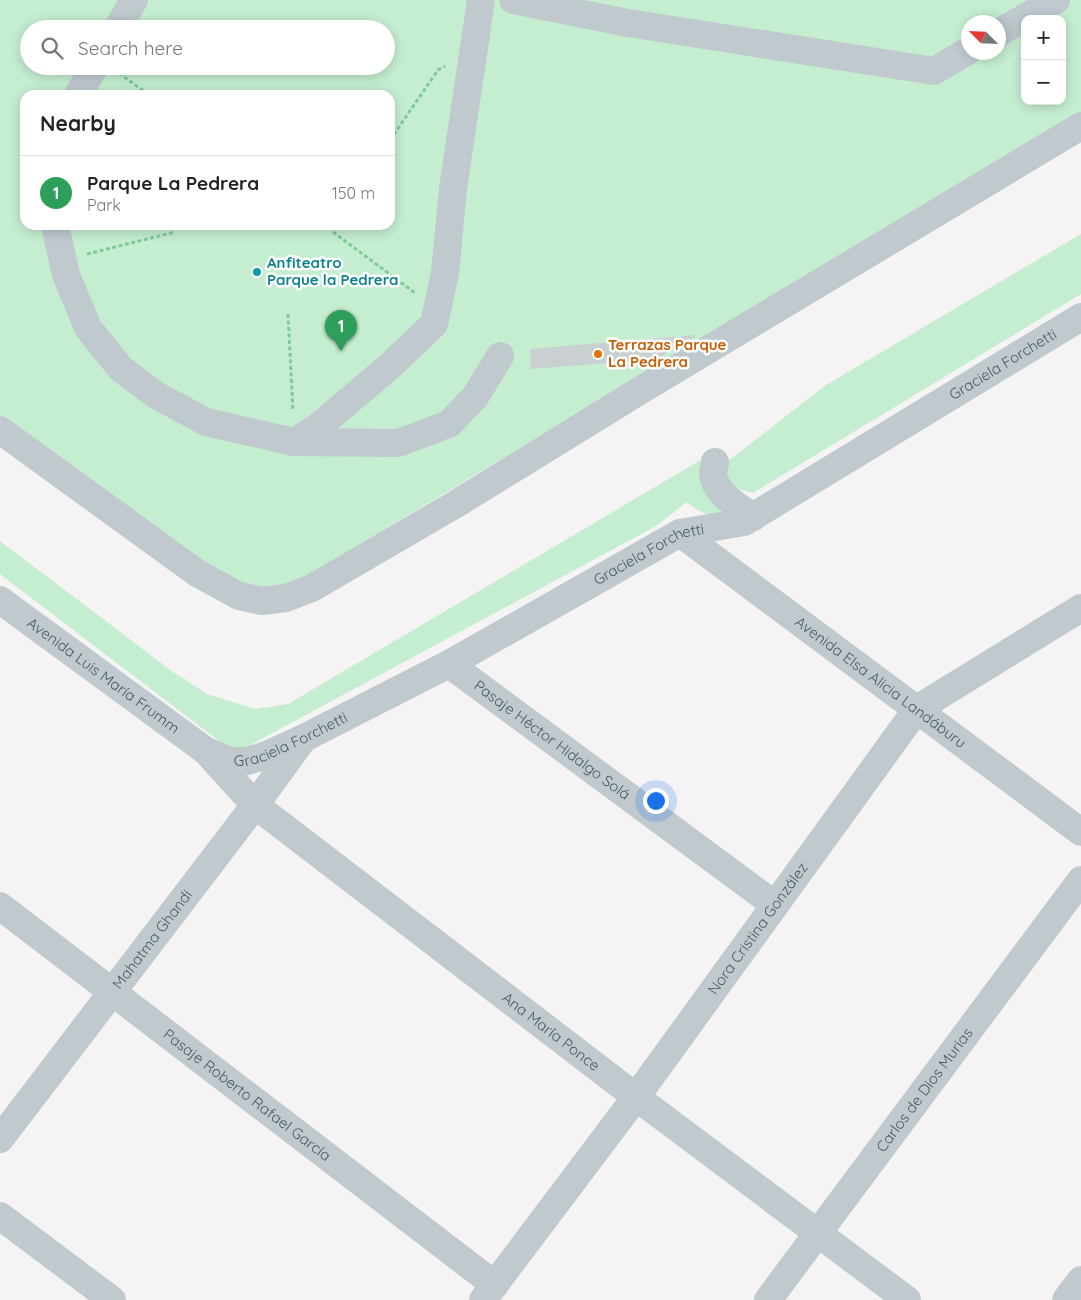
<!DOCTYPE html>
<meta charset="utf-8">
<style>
body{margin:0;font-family:Quicksand,sans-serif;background:#f6f6f6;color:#222}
.controls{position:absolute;right:15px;top:15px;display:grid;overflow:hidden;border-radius:10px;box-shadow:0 2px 12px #0003}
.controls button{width:45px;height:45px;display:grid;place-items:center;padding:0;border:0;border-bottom:1px solid #e0e0e0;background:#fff;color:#222;font:25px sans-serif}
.compass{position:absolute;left:961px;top:15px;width:45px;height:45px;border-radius:50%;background:#fff;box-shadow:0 2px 12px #0003;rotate:294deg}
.you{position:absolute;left:655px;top:800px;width:18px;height:18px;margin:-12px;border:4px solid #fff;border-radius:50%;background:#1a73e8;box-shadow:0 0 0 8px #1a73e833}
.badge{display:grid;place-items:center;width:32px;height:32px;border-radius:50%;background:#b45309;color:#fff;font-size:16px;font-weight:700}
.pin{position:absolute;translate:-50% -41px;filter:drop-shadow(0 1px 2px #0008)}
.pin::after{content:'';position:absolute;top:26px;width:18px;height:15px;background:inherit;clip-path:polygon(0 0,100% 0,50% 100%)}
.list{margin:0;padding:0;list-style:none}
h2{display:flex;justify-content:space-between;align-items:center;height:65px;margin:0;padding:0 20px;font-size:21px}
h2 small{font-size:16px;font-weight:400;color:#767676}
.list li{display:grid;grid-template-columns:32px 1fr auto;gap:15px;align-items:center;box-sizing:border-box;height:75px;padding:0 20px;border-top:1px solid #e0e0e0}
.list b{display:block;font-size:19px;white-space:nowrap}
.list p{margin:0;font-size:16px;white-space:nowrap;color:#767676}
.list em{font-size:16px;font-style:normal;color:#767676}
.icon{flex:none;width:28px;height:28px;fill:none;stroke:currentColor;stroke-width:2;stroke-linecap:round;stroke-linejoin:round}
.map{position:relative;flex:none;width:1081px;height:1300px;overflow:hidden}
.search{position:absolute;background:#fff;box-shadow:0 2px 12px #0003;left:20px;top:20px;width:375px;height:55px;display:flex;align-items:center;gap:12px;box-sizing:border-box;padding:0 18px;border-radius:28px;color:#767676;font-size:19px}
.panel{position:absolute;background:#fff;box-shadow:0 2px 12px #0003;left:20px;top:90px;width:375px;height:140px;border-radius:15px}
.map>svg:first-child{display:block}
</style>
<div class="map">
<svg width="1081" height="1300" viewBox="0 0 1081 1300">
<rect width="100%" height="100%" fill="#f5f3f3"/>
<path fill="#c5eed0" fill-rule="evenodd" d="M0,0H1081V113L298,581L279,589L259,590L223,579L0,419ZM1025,19H1062V101H1025ZM968,22H998V52H968ZM29,29H386V66H29ZM25,95H390V225H25Z
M1081,234V294L753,493L734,488L728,479L723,465L826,385Z
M704,458L726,509L711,516L697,510L687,502L656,526L243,749L223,744L0,574V541L173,672L207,694L255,709L288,704Z"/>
<path fill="#cacfd2" d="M698,335L657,359L531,369L530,349Z"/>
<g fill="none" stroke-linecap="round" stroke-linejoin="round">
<path stroke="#7ecb9b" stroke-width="3" stroke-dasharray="4 2.5" stroke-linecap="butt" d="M119,73L149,95
M390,140L438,70L445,66
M333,232L415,293
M87,254L175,232
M288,314L293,411"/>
<g stroke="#bfc9ce" stroke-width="28">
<path d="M513,0L628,23L934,71L968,51"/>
<path d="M117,29L134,0"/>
<path d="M998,33L1056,0"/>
<path d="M78,95L95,66"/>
<path d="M55,225L66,275L88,328L121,369L156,395L206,422L294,442L398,443L449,424L475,397L500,356"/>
<path d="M0,430L197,573L239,596L262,601L286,598L312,588L456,504L636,393L1081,126"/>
<path d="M294,442L318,427L391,365L434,324L445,273L453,189L481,0"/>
<path d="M715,462C715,466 713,470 713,474C715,494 738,506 753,517"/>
<path id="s1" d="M680,533L1081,832"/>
<path id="s2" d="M0,600L206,751L255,805L636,1097L907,1300"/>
<path id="s3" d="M449,664L775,905"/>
<path id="s4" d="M206,751L230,761H247L264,756L304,738L449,664L680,533L744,522L1081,317"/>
<path id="s5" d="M0,906L495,1285"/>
<path id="s6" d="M0,1139L255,805L303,739"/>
<path d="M0,1216L112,1300"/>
<path id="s7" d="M483,1300L636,1097L917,709L1081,608"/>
<path id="s8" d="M768,1300L1081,880"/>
<path d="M1066,1300L1081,1280"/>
</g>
</g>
<circle fill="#0f9aa8" stroke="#fff" stroke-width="2" cx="257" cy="272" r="5"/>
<circle fill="#e8710a" stroke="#fff" stroke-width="2" cx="598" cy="354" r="5"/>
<g text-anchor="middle" stroke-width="5" stroke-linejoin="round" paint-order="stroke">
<g font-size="15" font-weight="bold" fill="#0d838f" stroke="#fff" text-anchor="start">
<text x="267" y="268">Anfiteatro<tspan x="267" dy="17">Parque la Pedrera</tspan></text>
</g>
<g font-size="15" font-weight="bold" fill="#c56008" stroke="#fff" text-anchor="start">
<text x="608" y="350">Terrazas Parque<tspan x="608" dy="17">La Pedrera</tspan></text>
</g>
<g font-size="15" fill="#4b595f" stroke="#fff">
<text dy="5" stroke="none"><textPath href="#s4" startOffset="901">Graciela Forchetti</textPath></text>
<text dy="5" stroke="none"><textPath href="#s4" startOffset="496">Graciela Forchetti</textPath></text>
<text dy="5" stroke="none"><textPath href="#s2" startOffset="128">Avenida Luis María Frumm</textPath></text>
<text dy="5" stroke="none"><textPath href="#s1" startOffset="250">Avenida Elsa Alicia Landáburu</textPath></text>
<text dy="5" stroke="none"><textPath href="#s4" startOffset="91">Graciela Forchetti</textPath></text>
<text dy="5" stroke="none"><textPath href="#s3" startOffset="128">Pasaje Héctor Hidalgo Solá</textPath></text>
<text dy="5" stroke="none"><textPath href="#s7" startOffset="462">Nora Cristina González</textPath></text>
<text dy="5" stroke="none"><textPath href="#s6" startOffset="251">Mahatma Ghandi</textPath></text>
<text dy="5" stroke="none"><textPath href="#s2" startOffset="701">Ana María Ponce</textPath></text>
<text dy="5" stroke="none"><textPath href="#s8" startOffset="262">Carlos de Dios Murias</textPath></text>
<text dy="5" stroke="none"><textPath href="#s5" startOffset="311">Pasaje Roberto Rafael García</textPath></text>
</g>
</g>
</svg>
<div class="controls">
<button>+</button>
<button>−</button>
</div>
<svg class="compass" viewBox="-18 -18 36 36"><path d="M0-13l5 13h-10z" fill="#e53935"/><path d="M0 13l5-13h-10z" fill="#767676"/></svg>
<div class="you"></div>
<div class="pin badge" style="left:341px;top:351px;background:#2e9e5b">1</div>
<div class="search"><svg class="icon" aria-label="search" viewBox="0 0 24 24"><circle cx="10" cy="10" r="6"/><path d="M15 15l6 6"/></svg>Search here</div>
<section class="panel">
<h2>Nearby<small></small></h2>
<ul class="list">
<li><span class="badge" style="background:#2e9e5b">1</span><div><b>Parque La Pedrera</b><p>Park</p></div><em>150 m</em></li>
</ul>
</section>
</div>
